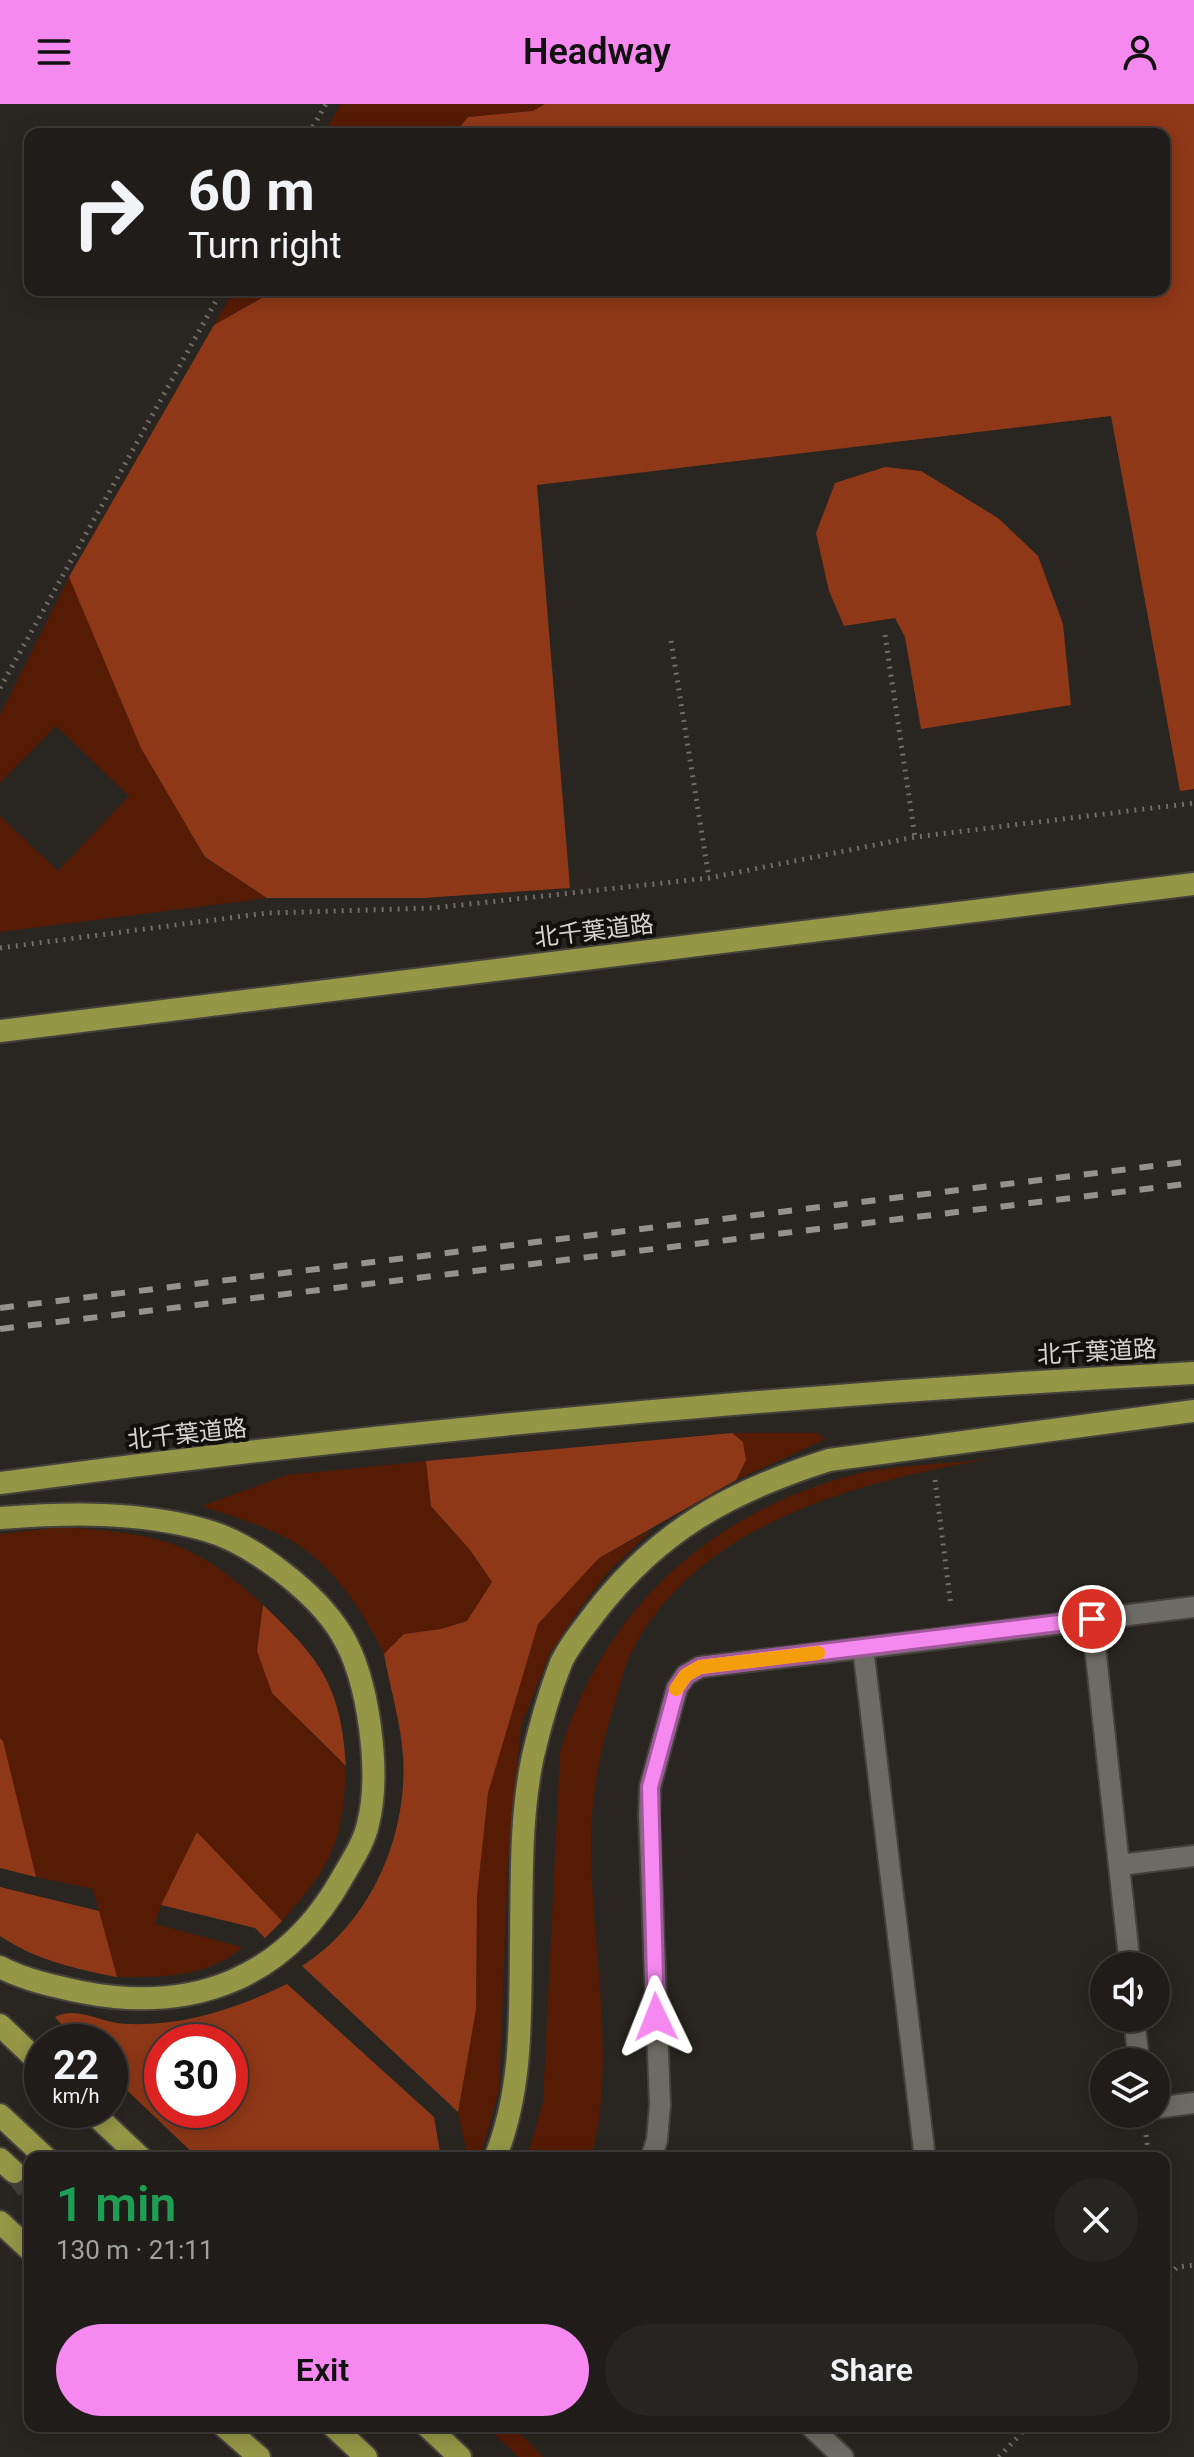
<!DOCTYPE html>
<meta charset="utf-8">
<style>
body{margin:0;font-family:Roboto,"Noto Sans JP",sans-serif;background:#272522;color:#f1f3f6;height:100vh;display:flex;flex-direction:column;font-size:30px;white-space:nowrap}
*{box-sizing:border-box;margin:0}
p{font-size:26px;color:#a1a1a2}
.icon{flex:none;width:44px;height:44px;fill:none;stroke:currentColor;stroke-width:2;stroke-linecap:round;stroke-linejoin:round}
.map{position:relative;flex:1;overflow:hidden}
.sheet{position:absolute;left:24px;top:2048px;width:1146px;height:280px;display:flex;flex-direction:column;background:#1f1c19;border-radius:16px;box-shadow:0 4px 20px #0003,0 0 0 2px #3c3a38}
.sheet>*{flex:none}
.top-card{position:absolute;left:24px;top:24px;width:1146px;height:168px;border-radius:16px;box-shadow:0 4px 20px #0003,0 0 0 2px #3c3a38;background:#1f1c19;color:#f1f3f6;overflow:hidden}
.buttons{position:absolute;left:1090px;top:1848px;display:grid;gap:16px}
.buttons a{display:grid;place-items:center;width:80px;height:80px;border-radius:50%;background:#1f1c19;box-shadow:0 4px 20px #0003,0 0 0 2px #3c3a38;font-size:40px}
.speed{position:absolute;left:24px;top:1920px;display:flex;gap:16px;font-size:40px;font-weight:700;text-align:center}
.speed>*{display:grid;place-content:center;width:104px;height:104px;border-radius:50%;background:#1f1c19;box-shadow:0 4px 20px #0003,0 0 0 2px #3c3a38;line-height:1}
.speed small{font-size:20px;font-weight:400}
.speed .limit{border:12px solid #d22;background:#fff;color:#111}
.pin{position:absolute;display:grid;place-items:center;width:68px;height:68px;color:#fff;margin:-34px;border:4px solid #fff;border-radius:50%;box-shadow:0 2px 8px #0007}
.me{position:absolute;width:88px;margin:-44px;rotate:358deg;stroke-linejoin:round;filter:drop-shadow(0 0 6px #0008)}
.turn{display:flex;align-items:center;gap:28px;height:168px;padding:0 32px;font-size:36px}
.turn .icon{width:104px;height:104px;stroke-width:2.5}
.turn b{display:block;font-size:56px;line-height:68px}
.round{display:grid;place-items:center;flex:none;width:84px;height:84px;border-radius:42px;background:#272522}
.overview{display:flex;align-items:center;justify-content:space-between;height:136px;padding:0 32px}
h1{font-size:48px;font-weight:600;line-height:60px;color:#1e9e55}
.cta{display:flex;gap:16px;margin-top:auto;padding:16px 32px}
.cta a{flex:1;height:92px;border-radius:48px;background:#f589ef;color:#111;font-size:32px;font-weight:600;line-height:92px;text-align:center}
.cta a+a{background:#272522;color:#f1f3f6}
header{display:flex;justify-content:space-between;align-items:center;height:104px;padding:0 32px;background:#f589ef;color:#111;font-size:36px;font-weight:600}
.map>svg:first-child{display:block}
</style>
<header><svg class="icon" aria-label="menu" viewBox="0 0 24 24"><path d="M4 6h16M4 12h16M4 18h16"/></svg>Headway<svg class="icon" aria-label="person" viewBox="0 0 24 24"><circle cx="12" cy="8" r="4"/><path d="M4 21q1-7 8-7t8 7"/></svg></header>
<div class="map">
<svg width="1194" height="2353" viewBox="0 0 1194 2353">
<rect width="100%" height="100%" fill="#292621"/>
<path fill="#561b04" d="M341,0h204l-12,7 -65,6 -14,17h-131z
M234,186h42l-62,35z
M69,473l40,93 95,187 63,41 -267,34v-116l58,55 71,-75 -73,-70 -56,57v-68z
M732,1329h86l6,7 -88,40 10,-20 -3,-18z
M990,1355c-130,22 -290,63 -357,190 -10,18 -14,43 -21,63 -13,42 -21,87 -21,132 0,102 25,207 2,308l-3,6h-63l16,-56 17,-350c43,-140 145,-235 285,-275 41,-12 101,-13 145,-18z
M426,1357l5,45 39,44 22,32 -25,39 -26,8 -37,5 -20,20c-20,-40 -45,-81 -84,-108 -28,-19 -67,-29 -98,-40l85,-31z
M62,1423c94,7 131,12 201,78l-6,46 54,82 35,33c-3,76 -13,98 -64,155l-84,-88 -37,72 -6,19 87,23c-33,31 -81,30 -125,30l-24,-88 -57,-12 -36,-139v-204z
M653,1425l-45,43 -30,39 -28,42 -29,73 -13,137 -9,227 -18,65 -13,3 -10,-46 18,-102 1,-114 11,-103 22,-83 28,-86 61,-66z
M485,2322h28l30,31h-24z"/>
<path fill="#8f3817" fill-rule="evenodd" d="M545,0h649v685l-14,2 -69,-375 -574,69 33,403 -146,10h-157l-62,-41 -64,-109 -72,-171 145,-252 62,-35h888v-156h-710l14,-17 65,-6z
M885,363l36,4 77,47 40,38 25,68 8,81 -150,24 -16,-92 -10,-19 -51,8 -15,-35 -13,-58 19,-50z
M732,1329l11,9 3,18 -10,20 -137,78 -61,66 -50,169 -11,103 -1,114 -18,102 -156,-146c68,-43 106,-129 101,-210 -2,-33 -13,-68 -19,-102l20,-20 37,-5 26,-8 25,-39 -22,-32 -39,-44 -5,-45z
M263,1501c57,54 78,80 83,161l-74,-73 -15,-42z
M0,1634l3,3 33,136 -36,-9z
M197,1728l85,89 -17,17 -10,-10 -94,-23z
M0,1783l99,24 18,66c-42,-8 -81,-17 -117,-41z
M287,1880l147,133 7,41h-243l-88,-84v-32h-33l-22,-25c23,-12 47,7 72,7 58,2 108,-15 160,-40zM230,1938v68h-68v-68z"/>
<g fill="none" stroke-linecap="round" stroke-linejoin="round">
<path stroke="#43403b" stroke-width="22" stroke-dasharray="22 11" stroke-linecap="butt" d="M14,2068l16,20"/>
<defs>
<path id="minor" d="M1092,1515l38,347
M1120,1761l74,-9
M1134,1914l5,44
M1156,2004l38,-5
M651,2054l6,-18 3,-35 -11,-290 1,-28 27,-99 9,-13 14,-8 163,-19 62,510"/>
<path id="tertiary" d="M863,1544l331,-41
M810,2322l33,31"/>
<path id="trunk" d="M0,927l1194,-147
M0,1379c396,-53 795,-89 1194,-110
M0,1414c68,-5 138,-7 205,12 47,13 112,63 137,105 27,45 39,138 26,189 -4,19 -17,38 -26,54 -57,101 -150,136 -261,114 -28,-6 -56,-12 -81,-25
M0,1921l42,40
M90,2006l51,48
M0,2011l46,43
M495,2054c28,-68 25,-143 26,-215 1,-62 -1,-127 12,-187 7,-30 17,-65 28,-93 8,-18 23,-35 34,-50 64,-83 136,-122 234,-153l365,-49
M0,2055l14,13
M0,2118l30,28
M224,2322l35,31
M333,2322l33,31
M427,2322l33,31"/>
</defs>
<use href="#minor" stroke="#45423d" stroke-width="24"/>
<use href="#tertiary" stroke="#45423d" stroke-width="24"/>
<use href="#trunk" stroke="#45423d" stroke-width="26"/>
<path stroke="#706d69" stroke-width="5" stroke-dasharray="2 6" stroke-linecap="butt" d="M309,30l17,-30
M885,531l30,202
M671,537l38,237
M0,584l222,-398
M0,844l267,-35 166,-5 276,-30 206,-41 279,-34
M935,1376l16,126
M1146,2031l3,23
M1164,2177l13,-14 17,-2
M999,2353l29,-31"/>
<use href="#minor" stroke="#6e6b64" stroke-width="20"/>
<use href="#tertiary" stroke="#6e6b64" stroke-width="20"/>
<use href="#trunk" stroke="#959646" stroke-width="22"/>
<path stroke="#95928e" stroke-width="6" stroke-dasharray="14 14" stroke-linecap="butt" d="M0,1204l1194,-147
M0,1225l1194,-146"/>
</g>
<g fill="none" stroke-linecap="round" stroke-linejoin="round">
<defs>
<path id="route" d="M656,1913l-6,-230 27,-99 9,-13 14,-8 392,-48"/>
</defs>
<use href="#route" stroke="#9f599b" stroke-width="20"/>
<use href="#route" stroke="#f589ef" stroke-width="14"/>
<path stroke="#f59e0b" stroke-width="14" d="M676,1585l10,-14 14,-8 118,-14"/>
</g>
<g text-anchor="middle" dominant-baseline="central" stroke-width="8" stroke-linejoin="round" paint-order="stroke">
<g font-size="24" fill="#d6d4d0" stroke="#11100d">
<text transform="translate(594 827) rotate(-7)">北千葉道路</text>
<text transform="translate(1097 1248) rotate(-3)">北千葉道路</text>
<text transform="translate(187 1330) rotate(-6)">北千葉道路</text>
</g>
</g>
</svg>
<div class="buttons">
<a><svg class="icon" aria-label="sound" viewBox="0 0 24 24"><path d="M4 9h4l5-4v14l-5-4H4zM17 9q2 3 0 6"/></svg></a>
<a><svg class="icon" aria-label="layers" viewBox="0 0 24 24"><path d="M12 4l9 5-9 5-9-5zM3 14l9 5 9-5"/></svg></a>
</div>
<div class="speed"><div>22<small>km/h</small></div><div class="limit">30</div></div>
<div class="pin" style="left:1092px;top:1515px;background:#d93025"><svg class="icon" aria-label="arrive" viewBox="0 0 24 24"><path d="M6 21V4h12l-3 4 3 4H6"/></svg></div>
<svg class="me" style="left:656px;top:1913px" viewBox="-20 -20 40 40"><path d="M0-17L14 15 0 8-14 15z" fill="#f589ef" stroke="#fff" stroke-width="4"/></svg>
<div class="top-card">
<div class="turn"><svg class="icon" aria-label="right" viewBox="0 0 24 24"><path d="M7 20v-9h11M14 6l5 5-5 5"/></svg><div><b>60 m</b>Turn right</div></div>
</div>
<section class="sheet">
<div class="overview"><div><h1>1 min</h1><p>130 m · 21:11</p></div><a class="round"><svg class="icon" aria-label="close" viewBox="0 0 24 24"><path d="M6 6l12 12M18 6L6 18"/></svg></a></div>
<div class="cta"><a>Exit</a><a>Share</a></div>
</section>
</div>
